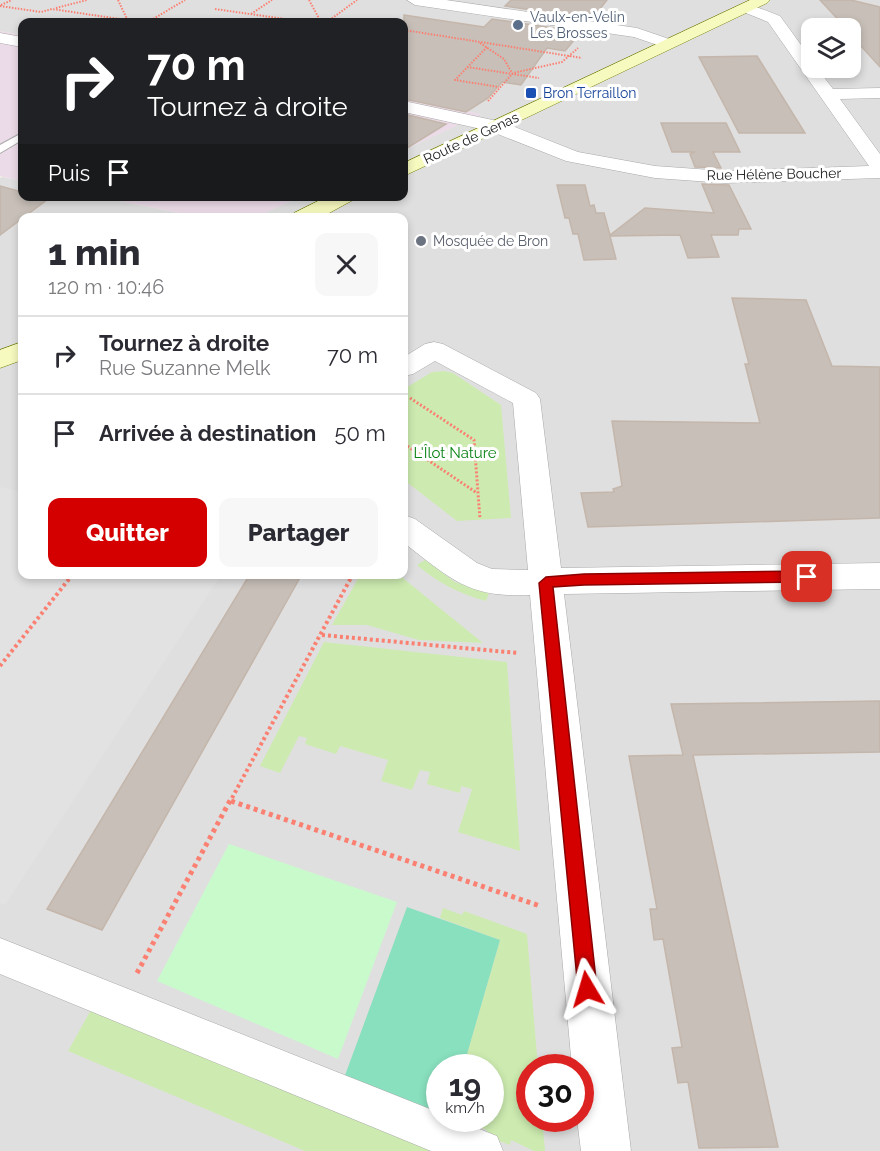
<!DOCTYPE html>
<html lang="fr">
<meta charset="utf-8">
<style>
body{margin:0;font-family:Raleway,sans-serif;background:#f7f7f7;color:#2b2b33;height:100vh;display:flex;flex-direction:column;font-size:22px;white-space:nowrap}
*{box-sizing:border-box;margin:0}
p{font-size:20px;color:#7c7c81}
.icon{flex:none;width:33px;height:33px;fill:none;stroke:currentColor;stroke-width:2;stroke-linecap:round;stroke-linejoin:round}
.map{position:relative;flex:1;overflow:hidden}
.sheet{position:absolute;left:18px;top:213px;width:390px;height:366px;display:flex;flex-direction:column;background:#fff;border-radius:12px;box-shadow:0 3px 9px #0003}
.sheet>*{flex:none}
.top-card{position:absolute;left:18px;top:18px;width:390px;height:183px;border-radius:12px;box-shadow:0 3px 9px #0003;background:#202124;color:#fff;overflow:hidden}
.fabs{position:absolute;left:801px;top:18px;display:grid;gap:12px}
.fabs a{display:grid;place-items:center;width:60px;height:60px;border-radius:12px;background:#fff;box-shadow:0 3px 9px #0003;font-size:30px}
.speed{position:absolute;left:426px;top:1054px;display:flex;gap:12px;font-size:30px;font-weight:700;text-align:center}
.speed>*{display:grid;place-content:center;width:78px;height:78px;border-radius:50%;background:#fff;box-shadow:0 3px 9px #0003;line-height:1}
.speed small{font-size:15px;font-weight:400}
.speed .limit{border:9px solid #d22;background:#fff;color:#111}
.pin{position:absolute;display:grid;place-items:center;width:51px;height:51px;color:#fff;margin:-26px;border-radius:12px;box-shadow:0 3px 9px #0006}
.me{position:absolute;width:66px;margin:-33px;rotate:353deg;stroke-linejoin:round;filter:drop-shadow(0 0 4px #0008)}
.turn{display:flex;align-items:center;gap:21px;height:126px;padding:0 30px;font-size:27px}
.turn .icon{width:78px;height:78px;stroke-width:2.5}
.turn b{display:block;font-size:42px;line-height:51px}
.then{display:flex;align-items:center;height:57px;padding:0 30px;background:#0003;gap:12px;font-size:22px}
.round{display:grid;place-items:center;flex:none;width:63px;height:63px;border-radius:12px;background:#f7f7f7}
.overview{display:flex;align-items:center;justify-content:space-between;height:102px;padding:0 30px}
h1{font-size:36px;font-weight:800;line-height:45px}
.cta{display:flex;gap:12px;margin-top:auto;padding:12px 30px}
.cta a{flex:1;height:69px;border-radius:12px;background:#d40000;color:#fff;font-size:24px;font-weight:800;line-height:69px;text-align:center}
.cta a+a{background:#f7f7f7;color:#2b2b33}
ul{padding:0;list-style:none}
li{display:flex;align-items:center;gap:18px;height:78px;padding:0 30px;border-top:2px solid #e1e1e2}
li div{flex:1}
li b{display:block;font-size:22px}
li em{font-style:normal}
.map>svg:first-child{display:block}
</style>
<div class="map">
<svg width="880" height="1151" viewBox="0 0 880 1151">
<rect width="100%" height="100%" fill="#f2efe9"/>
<path fill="#e0dfdf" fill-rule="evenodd" d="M0,0h880v1151h-880v-973l3,-1 19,4v15l77,1 101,20 -178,1v356h382v-356l-150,-1 46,-20 104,-1v-46l77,-36 -77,-14v-78h-382v13l-22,-4zM812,28h38v40h-38zM440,1068h50v51h-50zM530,1068h50v51h-50z"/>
<path fill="#ebdbe8" d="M0,31l22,4v146l-22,-5z
M404,100l78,14 -78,36z
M99,197h201l-46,21 -54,-1z"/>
<path fill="#cdebb0" d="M444,371l9,2 48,32 10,113 -54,3 -53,-41v-91l28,-17z
M425,560l30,22 34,11 -3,8c-26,-7 -48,-18 -69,-36z
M360,575h39l84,68 -64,-3 -52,-15h-35z
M324,642l183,20 13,189 -62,-19 14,-43 -11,-3 -1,7 -33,-9 3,-12 -10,-2 -8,20 -31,-9 7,-21 -48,-14 -4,8 -31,-10 2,-6 -8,-2 -19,37 -20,-7z
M443,908l19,7 2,-4 63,23 11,134h-8v51h12l3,32h-11l-23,-11 -1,5 -24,-9 1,-6 -22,-8 -2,4 -15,-7h42v-51h-27l37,-128 -60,-22z
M91,1010l344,141h-130l-237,-100z"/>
<path fill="#c8facc" d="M229,844l168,58 -59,157 -181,-78z"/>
<path fill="#88e0be" d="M407,907l93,33 -37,128h-23l-1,48 -95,-38z"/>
<path fill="#e2e2e2" d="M0,487l22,5v82l199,1 -216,330 -5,-2z"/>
<path fill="#c7bfb8" stroke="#c4b6ab" stroke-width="1.5" d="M511,0h96l-15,19 -87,-13z
M820,0h31l29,7v60l-30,-33v-6h-4z
M404,15l80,12 8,-8 89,13 -16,19 -18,-3 -26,37 -19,-3 -14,16 -22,14 -62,-13z
M757,56l48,77h-66l-40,-76z
M404,114l42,10 -42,26z
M661,123h65l14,29h-27l8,16 -26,-1 -5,-13 5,-2h-23z
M702,184l27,1 22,44h-12l-1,6h-27l8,22 -31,1 -8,-23 -70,1 6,23 -32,1 -6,-26h-5l-4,-16h-4l-8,-33h28l5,21 4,-1 2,8h8l6,22 35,-27 69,5z
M0,186l22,6v4l26,3 -48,36z
M732,298l74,2 26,66 48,1v151l-292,9 -7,-34 33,-1 -1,-3 9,-3 -10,-65 148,2 -15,-59h4z
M250,574h52l-200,356 -55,-21z
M880,701v51l-187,3 85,392 -79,1 -11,-66 -10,1 -6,-35 10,-1 -19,-108 -9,1 -4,-31h7l-28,-153 54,-1 -12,-51z"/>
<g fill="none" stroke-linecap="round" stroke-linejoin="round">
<defs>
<path id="service" d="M22,133v7l-22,13v-8z"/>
<path id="pedestrian" d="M0,938l440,175v6h14l43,17 6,15h-72l-431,-177z"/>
<path id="minor" d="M407,0h39l191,28 38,13 2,3 -8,5 -35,-12 -219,-32z
M746,3l34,13 32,44v8h5l16,21 47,-1v10l-40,1 40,55v24l-155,5 -70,-5 -89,-17 -76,-30 -86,-19v-11l98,21 76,30 77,14 70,5 144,-5 -101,-144 -27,-11 -3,-3z
M0,33l22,4v10l-22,-4z
M434,342l9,2 93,49 4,6 21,169 319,-5v26l-316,5 67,557h-50l-4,-32h3v-51h-8l-42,-473c-62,3 -79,-16 -126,-52v-28l11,4 62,44 15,6 36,1 -15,-167 -78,-42 -22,13 -9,2v-19l21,-13z"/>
<path id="secondary" d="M750,0h20l-3,3 -363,173v-13z
M328,196h28l-3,4 -33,18h-29l3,-5z
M22,342v18l-22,8v-18z"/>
</defs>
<use href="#service" stroke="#a9a9a9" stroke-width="2"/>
<use href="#pedestrian" stroke="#a9a9a9" stroke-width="1"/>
<use href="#minor" stroke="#a9a9a9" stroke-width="1"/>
<use href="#secondary" stroke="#707d05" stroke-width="1"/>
<path stroke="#fa8072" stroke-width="2" stroke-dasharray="1.5 1.5" stroke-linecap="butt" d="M118,0l10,21
M309,0l12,22
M1,5l11,-5
M0,6l41,6 11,-3 88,13
M56,8l31,-8
M215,9l91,13
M251,14l21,-14
M332,19l23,3
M148,22l37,-22
M327,22l30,-22
M404,30l178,28
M480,43l24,16 8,14
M487,47l-32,33 44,7
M467,67l72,11
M488,101l25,-28 49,-11 16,-14"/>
<path stroke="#fa8072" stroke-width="3" stroke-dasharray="2 2" stroke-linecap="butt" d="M410,398l64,42 6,79
M404,444l73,49"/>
<path stroke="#fa8072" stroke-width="4" stroke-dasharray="3 3" stroke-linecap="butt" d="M322,635l196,18
M0,666l73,-92
M232,798l121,-224"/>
<path stroke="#fa8072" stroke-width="5" stroke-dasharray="4 4" stroke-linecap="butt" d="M231,801l309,105
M137,973l95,-176"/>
<use href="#service" fill="#fff" fill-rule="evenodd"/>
<use href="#pedestrian" fill="#fff" fill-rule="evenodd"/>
<use href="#minor" fill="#fff" fill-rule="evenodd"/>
<use href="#secondary" fill="#f7fabf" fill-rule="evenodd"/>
</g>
<path fill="#d40000" stroke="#8a0000" stroke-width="1.5" d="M807,571l6,6 -6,5 -223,3 -31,2 44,402 -3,7 -7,3 -7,-3 -2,-7 -39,-406 7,-6 38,-3z"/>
<circle fill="#5c6f8a" stroke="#fff" stroke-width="2" cx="518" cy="25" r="6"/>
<rect fill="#1a4fb4" stroke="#fff" stroke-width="2" x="525" y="87" width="12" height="12" rx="3"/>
<circle fill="#6b7280" stroke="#fff" stroke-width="2" cx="421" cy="241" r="6"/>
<g text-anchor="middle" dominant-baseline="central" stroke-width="6" stroke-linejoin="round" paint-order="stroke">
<g font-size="14" fill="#4e5e75" stroke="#fff" text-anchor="start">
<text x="530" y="17">Vaulx-en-Velin<tspan x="530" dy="16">Les Brosses</tspan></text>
</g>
<g font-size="14" fill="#164399" stroke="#fff" text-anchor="start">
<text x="543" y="93">Bron Terraillon</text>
</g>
<g font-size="14" fill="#222" stroke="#fff">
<text transform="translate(471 138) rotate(-25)">Route de Genas</text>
<text transform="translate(774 174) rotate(-1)">Rue Hélène Boucher</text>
</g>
<g font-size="14" fill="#5b616d" stroke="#fff" text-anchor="start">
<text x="433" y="241">Mosquée de Bron</text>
</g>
<g font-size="15" fill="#0c8416" stroke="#fff">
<text x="455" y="453">L'Îlot Nature</text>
</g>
</g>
</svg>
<div class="fabs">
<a><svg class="icon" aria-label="layers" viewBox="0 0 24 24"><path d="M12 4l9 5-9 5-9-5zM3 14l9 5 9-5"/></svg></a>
</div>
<div class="speed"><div>19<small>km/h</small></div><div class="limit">30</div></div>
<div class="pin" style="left:807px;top:577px;background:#d93025"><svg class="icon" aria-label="arrive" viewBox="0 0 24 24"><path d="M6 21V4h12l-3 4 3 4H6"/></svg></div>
<svg class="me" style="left:587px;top:989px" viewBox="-20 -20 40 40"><path d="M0-17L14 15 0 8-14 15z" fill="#d40000" stroke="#fff" stroke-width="4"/></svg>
<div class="top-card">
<div class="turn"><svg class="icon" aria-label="right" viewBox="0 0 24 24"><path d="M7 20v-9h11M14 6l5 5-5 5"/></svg><div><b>70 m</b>Tournez à droite</div></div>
<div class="then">Puis<svg class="icon" aria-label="arrive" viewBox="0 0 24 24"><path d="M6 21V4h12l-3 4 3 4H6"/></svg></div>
</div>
<section class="sheet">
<div class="overview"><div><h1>1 min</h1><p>120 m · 10:46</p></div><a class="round"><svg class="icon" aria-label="close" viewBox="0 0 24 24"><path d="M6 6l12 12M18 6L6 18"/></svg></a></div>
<ul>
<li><svg class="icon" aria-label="right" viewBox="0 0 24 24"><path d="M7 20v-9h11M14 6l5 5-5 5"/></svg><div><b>Tournez à droite</b><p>Rue Suzanne Melk</p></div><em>70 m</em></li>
<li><svg class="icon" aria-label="arrive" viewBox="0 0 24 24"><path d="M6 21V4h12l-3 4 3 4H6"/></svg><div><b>Arrivée à destination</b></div><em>50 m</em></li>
</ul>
<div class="cta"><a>Quitter</a><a>Partager</a></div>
</section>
</div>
